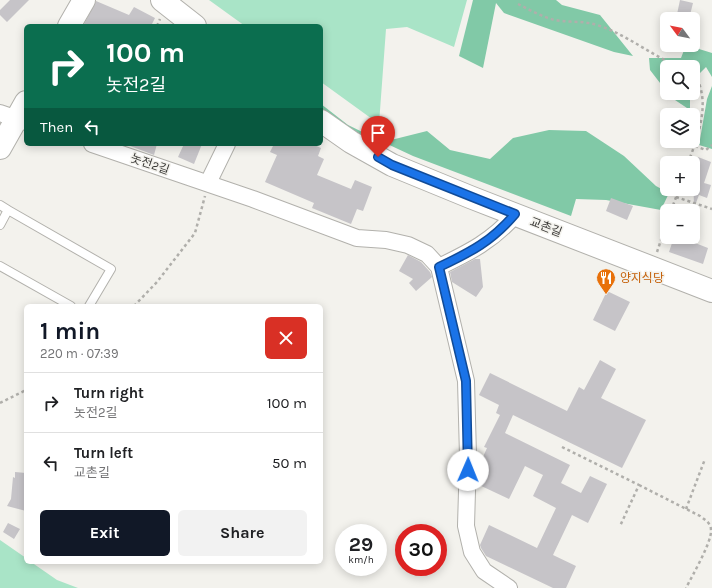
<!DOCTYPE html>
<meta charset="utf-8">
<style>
body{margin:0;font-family:Karla,"Noto Sans KR",sans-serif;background:#f2f2f2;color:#202124;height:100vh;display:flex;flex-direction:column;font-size:15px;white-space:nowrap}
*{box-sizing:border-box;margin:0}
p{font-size:13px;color:#757577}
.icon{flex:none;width:22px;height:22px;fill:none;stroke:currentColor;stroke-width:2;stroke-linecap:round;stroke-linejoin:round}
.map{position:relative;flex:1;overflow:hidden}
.sheet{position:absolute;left:24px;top:304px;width:299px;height:260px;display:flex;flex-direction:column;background:#fff;border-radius:6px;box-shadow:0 2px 10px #0003}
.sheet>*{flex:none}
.guide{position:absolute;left:24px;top:24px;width:299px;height:122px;border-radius:6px;box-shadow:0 2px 10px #0003;background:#0b6e4f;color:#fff;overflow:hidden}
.needle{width:26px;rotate:302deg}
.controls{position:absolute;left:660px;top:12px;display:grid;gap:8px}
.controls a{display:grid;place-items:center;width:40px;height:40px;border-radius:6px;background:#fff;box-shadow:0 2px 10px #0003;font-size:20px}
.speed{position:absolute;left:335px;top:524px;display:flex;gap:8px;font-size:20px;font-weight:700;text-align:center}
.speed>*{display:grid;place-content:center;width:52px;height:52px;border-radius:50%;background:#fff;box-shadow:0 2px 10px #0003;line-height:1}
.speed small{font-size:10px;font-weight:400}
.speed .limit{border:6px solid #d22;background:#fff;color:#111}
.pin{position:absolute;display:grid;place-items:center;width:34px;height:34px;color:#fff;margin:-41px -17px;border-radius:50% 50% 50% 0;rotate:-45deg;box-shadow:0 0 4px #0007}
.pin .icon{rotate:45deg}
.me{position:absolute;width:44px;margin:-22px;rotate:1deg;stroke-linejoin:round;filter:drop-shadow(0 0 3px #0008)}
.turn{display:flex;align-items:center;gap:14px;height:84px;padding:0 16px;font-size:18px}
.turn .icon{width:52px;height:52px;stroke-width:2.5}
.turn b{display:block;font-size:28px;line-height:34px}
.then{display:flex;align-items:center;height:38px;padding:0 16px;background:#0003;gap:8px;font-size:15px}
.round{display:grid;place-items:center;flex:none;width:42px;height:42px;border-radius:6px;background:#f2f2f2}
.summary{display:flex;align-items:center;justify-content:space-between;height:68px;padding:0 16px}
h1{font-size:24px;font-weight:700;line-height:30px;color:#111827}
.action{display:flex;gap:8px;margin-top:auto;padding:8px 16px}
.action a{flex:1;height:46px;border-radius:6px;background:#111827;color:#fff;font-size:16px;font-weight:700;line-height:46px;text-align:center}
.action a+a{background:#f2f2f2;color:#202124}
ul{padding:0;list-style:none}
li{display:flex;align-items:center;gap:12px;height:60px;padding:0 16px;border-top:1px solid #e0e0e0}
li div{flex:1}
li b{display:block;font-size:15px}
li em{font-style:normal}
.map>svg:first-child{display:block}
</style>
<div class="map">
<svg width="712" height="588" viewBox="0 0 712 588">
<rect width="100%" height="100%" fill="#f3f2ed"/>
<path fill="#a9e4c7" d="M209,0h258l-13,47 -47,-20 -21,2 -7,95 -58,-42v-56h-76z
M0,540l26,18v4h5l26,18 21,8h-78z"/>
<path fill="#81c9a7" d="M473,0h83l6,5 38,10 33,41 -19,-4 -110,-39 -8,-10 -13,65 -24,-12z
M686,45l26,8v24l-6,-10 -13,13v-13h-26v25l-17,-22 -1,-12h32z
M712,86v63l-13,-4 8,-46z
M668,93h22v17l-18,-12z
M321,104l27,21 35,17 44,-11 23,19 40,9 23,-21 36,-8 37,1 38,25 32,30 13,7 -8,17 -55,-10 -30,-1 -5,17 -158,-60 -30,-14 -22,-5 -40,-27z"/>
<path fill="#c6c4c8" d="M10,0h19l-22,22 -7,-7v-5z
M680,0l13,3 -4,16h-13z
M96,1l33,14 5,-8 21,11 -4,8h-68z
M125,144h32l-3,11z
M184,144h18l-8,20 -16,-7z
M274,144h38l9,4 -3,8 6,3 -7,16 34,14 4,-9 17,7 -9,24 -6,-2 -6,15 -39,-16 2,-5 -49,-21 12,-27 -7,-3z
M698,157l13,5 -7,21 7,2 -4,13 -8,-3 -5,13 -1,-37z
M611,198l22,8 -6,14 -21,-9z
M674,237h18l-2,4 18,7 -5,16 -34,-12z
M408,255l13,7 9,10 2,5 -16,14 -7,-8 4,-4 -14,-8z
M475,259h5l3,28 -7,10 -24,-15 -2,-10z
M607,291l23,11 -15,29 -22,-11z
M600,360l16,9 -15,29 45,22 -24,48 -109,-53 -8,18 65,32 -9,18 20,10 9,-17 17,8 -19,39 -16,-8 -19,40 23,11 -10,22h-13l-67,-32 -5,-8 -1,-3 9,-20 48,23 19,-40 -23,-12 10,-21 -18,-9 -16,33 -32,-15v-14l10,-22 -3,-1 16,-32 -4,-2 3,-8 -20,-10 11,-22 77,38 12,-24 5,3z
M15,472l11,1v38l-19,-5 4,-7 2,-22 2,1z
M8,523l12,6 -6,10 -11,-7z"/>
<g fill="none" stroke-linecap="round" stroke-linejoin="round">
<defs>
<path id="lane" d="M0,205l8,5 -8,15
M8,210l103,59 -22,37
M0,266l71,40"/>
<path id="street" d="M0,113l26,9
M92,144l161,55 104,39 29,2 22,5 19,9 12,13
M208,183l19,-39
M509,588l-25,-17 -12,-19 -6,-26 2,-70 -2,-75 -27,-114c31,-15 53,-26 76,-52"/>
<path id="secondary" d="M162,0l33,26
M69,26l15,-26
M321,121l30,21 41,23 78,32 242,94
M0,148l26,-46"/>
</defs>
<use href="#lane" stroke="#b2b1ac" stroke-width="10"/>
<use href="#street" stroke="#b2b1ac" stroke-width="18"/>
<use href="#secondary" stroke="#b2b1ac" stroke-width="24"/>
<path stroke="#b0afab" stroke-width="2.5" stroke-dasharray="3 3" stroke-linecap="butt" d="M518,4c12,6 24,13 37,16 15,3 29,0 45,6 29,10 52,30 80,41
M157,26l3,-7
M695,146l11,4 6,-5
M688,163c11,-29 24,-64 5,-91
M676,197l36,12
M671,211l8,-22
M657,252l10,-30
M134,306l23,-24 38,-49 10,-37
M0,403l26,-13
M562,447l77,38 -19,41
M639,485l61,31c5,4 11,7 11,14 1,12 -19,46 -25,58
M686,509l19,-50"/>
<use href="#lane" stroke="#fff" stroke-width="8"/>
<use href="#street" stroke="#fff" stroke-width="16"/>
<use href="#secondary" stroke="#fff" stroke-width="22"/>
</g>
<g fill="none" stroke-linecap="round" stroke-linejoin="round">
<defs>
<path id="route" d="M378,157l14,8 123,49c-23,27 -44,38 -76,53l27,114 2,89"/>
</defs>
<use href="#route" stroke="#114b97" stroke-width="10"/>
<use href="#route" stroke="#1a73e8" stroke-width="7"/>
</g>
<defs>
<symbol id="restaurant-pin" viewBox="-11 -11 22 30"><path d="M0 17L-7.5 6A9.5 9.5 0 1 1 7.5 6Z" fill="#e8710a" stroke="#f3f2ed"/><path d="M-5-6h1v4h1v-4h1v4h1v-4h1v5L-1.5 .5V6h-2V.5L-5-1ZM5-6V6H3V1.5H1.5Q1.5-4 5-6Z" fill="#fff"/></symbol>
</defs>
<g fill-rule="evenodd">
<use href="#restaurant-pin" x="595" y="267" width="22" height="30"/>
</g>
<g text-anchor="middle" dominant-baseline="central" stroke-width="3" stroke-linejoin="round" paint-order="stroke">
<g font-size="12" fill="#3a3937" stroke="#f3f2ed">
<text transform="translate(150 164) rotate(19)">놋전2길</text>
<text transform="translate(546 227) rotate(21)">교촌길</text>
</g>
<g font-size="12" fill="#c56008" stroke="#f3f2ed" text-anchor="start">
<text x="620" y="278">양지식당</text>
</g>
</g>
</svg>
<div class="controls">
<a><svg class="needle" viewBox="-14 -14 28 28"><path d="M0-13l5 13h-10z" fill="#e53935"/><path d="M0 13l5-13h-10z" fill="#757577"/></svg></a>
<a><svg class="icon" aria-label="search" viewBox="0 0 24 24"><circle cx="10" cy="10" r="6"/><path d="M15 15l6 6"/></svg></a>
<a><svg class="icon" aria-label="layers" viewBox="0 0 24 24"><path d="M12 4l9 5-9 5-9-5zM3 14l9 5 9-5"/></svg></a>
<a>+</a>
<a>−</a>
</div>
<div class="speed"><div>29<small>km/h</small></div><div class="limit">30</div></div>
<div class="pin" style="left:378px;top:157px;background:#d93025"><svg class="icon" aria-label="arrive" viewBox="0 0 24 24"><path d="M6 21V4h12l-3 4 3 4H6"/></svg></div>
<svg class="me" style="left:468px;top:470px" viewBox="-20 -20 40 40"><circle r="19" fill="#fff"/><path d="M0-13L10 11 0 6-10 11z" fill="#1a73e8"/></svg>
<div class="guide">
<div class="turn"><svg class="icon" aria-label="right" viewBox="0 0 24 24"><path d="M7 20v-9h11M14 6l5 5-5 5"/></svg><div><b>100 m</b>놋전2길</div></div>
<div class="then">Then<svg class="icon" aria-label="left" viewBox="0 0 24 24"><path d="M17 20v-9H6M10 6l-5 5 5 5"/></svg></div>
</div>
<section class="sheet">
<div class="summary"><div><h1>1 min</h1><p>220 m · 07:39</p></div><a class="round" style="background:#d93025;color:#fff"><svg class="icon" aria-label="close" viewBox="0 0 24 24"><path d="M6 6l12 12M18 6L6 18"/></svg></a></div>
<ul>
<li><svg class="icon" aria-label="right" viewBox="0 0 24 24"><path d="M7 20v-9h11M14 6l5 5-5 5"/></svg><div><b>Turn right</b><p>놋전2길</p></div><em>100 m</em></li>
<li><svg class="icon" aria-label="left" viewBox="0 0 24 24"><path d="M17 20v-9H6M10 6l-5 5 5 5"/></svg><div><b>Turn left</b><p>교촌길</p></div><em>50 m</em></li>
</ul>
<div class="action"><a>Exit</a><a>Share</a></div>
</section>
</div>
